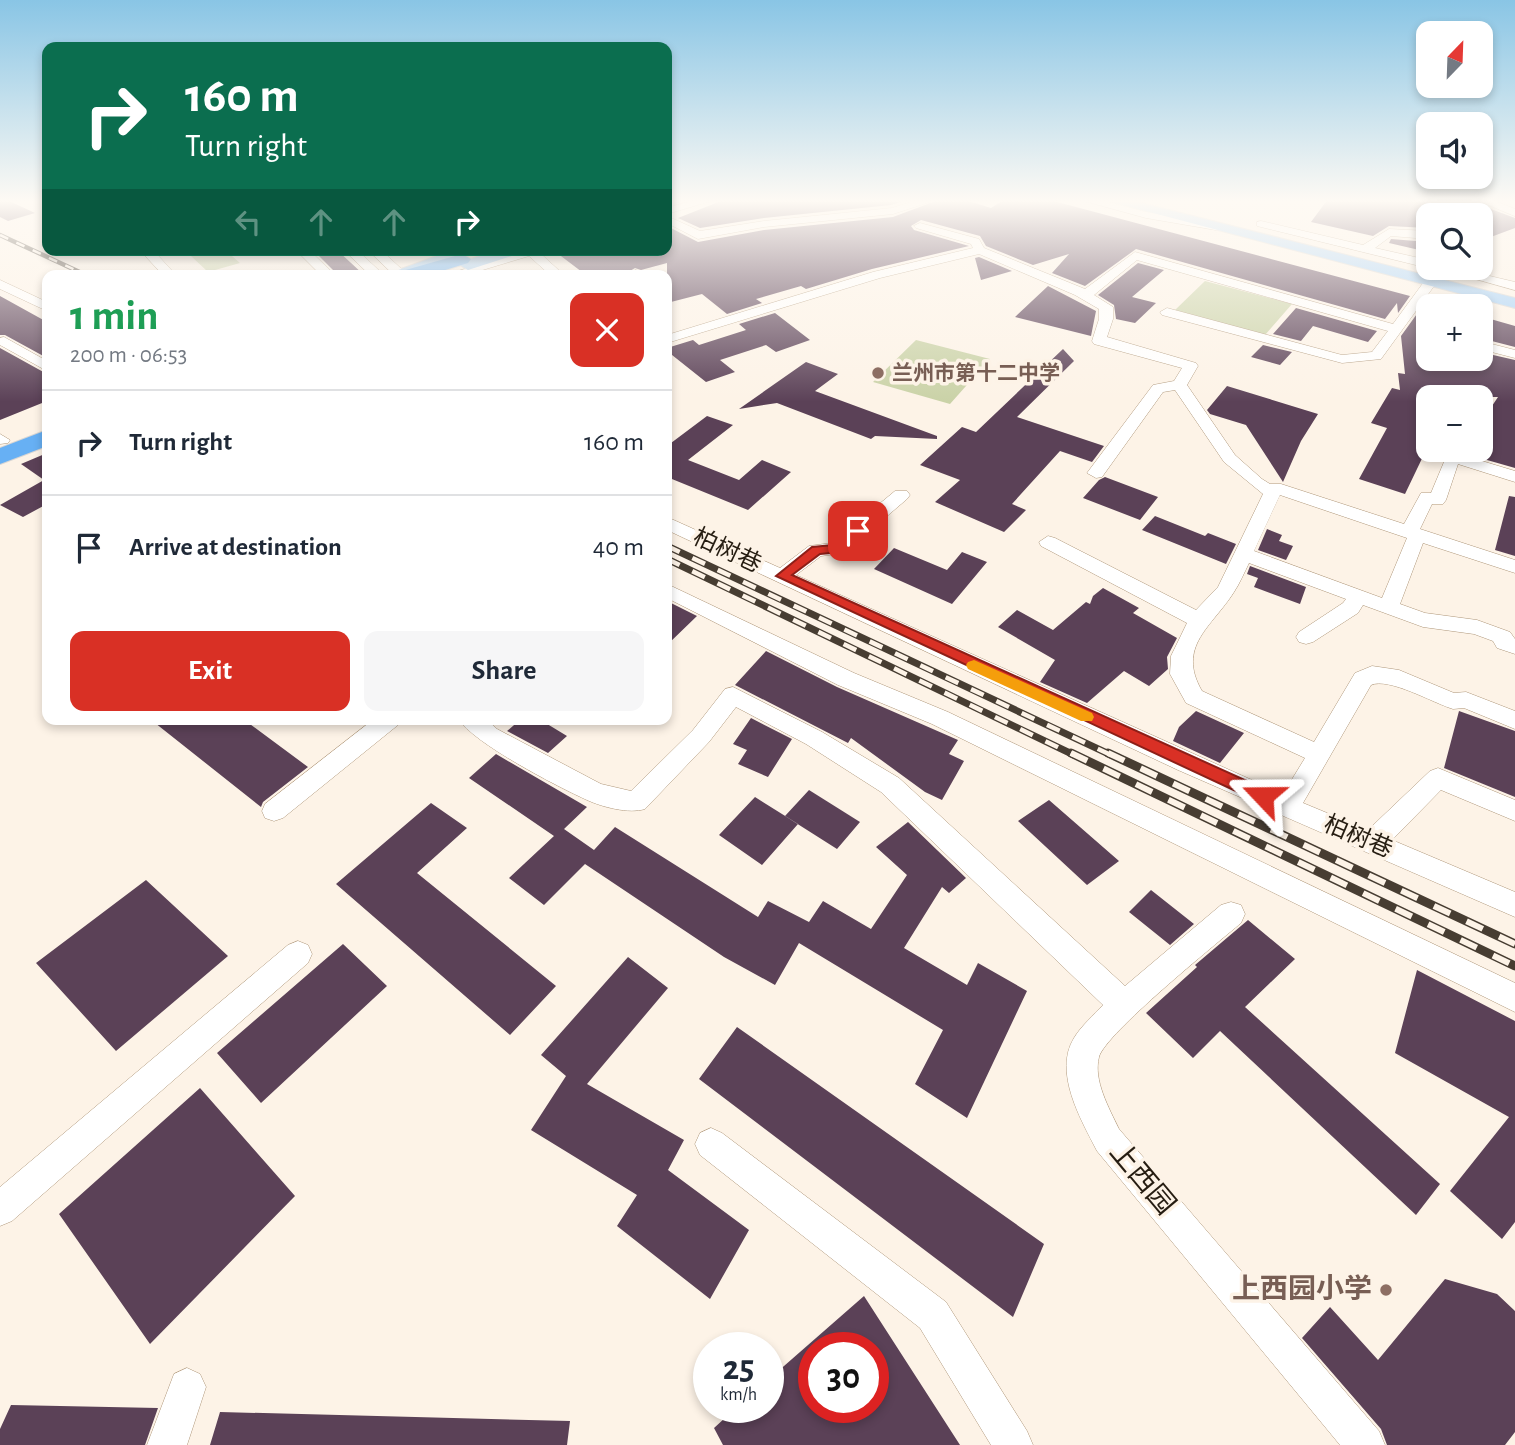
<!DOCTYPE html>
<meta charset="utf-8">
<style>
body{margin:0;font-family:"Alegreya Sans","Noto Sans SC",sans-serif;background:#f6f6f7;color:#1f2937;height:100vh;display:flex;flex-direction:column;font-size:26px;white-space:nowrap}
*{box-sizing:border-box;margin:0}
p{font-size:23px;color:#747a83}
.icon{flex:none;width:38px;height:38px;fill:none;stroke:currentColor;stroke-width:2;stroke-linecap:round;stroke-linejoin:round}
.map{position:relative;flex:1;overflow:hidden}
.side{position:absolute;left:42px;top:270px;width:630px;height:455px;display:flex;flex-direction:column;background:#fff;border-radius:14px;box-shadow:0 4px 10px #0003}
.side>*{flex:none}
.banner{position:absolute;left:42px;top:42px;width:630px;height:214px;border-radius:14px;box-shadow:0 4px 10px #0003;background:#0b6e4f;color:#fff;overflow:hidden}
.needle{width:46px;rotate:23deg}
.tools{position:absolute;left:1416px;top:21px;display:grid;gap:14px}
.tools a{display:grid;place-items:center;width:77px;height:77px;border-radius:14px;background:#fff;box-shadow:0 4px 10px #0003;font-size:35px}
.speed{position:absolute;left:693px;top:1332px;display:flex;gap:14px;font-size:35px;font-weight:700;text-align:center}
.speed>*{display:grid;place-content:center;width:91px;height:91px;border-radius:50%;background:#fff;box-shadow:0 4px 10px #0003;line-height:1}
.speed small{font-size:18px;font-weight:400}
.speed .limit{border:10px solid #d22;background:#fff;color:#111}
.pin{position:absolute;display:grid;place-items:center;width:60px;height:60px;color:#fff;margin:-30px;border-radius:14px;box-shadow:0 4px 10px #0006}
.me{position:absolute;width:77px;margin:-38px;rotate:293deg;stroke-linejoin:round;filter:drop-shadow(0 0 5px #0008)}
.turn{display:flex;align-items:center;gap:24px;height:147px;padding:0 28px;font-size:32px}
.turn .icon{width:91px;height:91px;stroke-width:2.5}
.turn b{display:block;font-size:49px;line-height:60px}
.lanes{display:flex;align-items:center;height:66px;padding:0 28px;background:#0003;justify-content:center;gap:35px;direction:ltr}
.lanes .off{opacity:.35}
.round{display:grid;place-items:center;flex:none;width:74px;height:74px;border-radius:14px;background:#f6f6f7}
.summary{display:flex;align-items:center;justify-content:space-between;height:119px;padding:0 28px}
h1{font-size:42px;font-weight:700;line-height:52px;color:#1e9e55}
.button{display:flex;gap:14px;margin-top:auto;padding:14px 28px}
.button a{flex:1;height:80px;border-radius:14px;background:#d93025;color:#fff;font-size:28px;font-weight:700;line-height:80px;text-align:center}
.button a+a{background:#f6f6f7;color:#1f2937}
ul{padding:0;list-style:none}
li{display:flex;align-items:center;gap:21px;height:105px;padding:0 28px;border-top:2px solid #e0e1e3}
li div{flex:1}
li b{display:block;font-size:26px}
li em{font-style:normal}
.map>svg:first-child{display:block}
</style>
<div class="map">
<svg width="1515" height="1445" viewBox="0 0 1515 1445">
<rect width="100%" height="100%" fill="#fdf3e7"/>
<path fill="#cad2a7" d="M212,250h13l15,13 -32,9 -17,-16z
M1205,281l87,23 -27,31 -90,-25z
M916,340l74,19 -40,45 -77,-22z"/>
<path fill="#5b4157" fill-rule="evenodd" d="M0,199h5l30,14 -27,8 -8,-4z
M726,199h185l-20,6 -127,13 -64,10 -22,-10z
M941,199h21l29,9 14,-9h41l364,97 -12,17 -1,-10 -12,16 -249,-70 -51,37 -33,-13 17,-19 -36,11 -47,-19 -6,-10 -59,-16 -10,6 3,4 55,16 -97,23 -66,20 -5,-3 -45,13 6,4 -35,11 -25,-20 -35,9v-40l-26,7 -6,-2 -12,7h-37l-33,-25h114v-24l31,16 66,-12 129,-13z
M1328,199h100v29l-39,-2 -16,10 -62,-14z
M1480,205l35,13v10l-35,13z
M1391,239l37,3v10l-39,-9z
M313,250h24l27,25h-26z
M979,257l33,14 -31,9 -6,-22z
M1138,263l26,7 -32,27 24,6 -21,20 -19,-4 -2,-14 -16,-10z
M1048,286l48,25 -5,25 -76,-19z
M0,296l47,26v36l-42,-23h-5z
M1427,300l1,59h52v-7l35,8v108l-35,-10v-34l18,-27h-70v49l-23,48 -46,-15 28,-51 -16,-5 21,-35 8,2 -2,-17 7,1 -4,-38z
M1296,308l81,23 -9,11 -55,-16 -12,15 -28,-7z
M775,313l35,27 -34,12 -10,-7 -46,15 15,12 -29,10 -39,-31v-3l26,-8 6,5 47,-15 -7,-6z
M1480,316l35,10v21l-35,-9z
M1263,345l29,7 -12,13 -29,-8z
M0,348l47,26v27l-47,19z
M1063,349l11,12 -57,56 87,29 -12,16 -32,-11 -48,53 14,6 -22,22 -69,-30 25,-22 -40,-15 42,-38 14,5z
M806,362l32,12 -23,17 122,45v3l-62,-3 -4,3 -94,-36 -38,6z
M1227,386l91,28 -17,27 -18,41 -37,-57 -36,-11 -3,-4z
M707,416l26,9 -45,35 51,20 23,-20 29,12 -43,38 -81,-33v-31z
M47,453v51l-24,13 -23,-12 44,-25 -23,-16z
M1105,477l53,20 -18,23 -57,-22 16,-18z
M1509,496l6,1v59l-20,-6z
M1155,516l50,20 3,-3 28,11 -10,20 -84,-34z
M1267,529l15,6 -3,6 14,5 -7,14 -28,-10z
M894,548l53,22 15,-18 25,10 -35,42 -78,-35z
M1250,566l56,21 -6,17 -46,-17 4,-9 -11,-4z
M1103,588l36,20 -6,5 44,25 -10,19 1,12 -19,17 -25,-15 -37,32 -47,-21 15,-22 -57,-33 19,-17 36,20 33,-28 4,2 3,-8z
M667,601l30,15 -30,29z
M766,651l71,36 121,53 -9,14 15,7 -22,39 -17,-8 -74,-54 -3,5 -113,-58z
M1196,711l48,22 -24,30 -47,-22 6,-14z
M1459,711l56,20v66l-71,-29z
M751,718l41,21 -24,38 -30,-13 9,-14 -14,-6z
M150,719h93l65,48 -45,35 -2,5z
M521,719h18l28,17 -19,17 -41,-22z
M496,754l91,53 -23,22 30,21 21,-23 143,90 10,-16 41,21 14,-21 48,28 36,-54 -31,-28 32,-25 58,56 -17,15 -7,-6 -38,61 63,37 11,-22 49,28 -60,127 -52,-34 28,-54 -144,-87 -24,42 -51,-28 -139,-93 -41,41 -35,-27 45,-42 -85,-58z
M809,790l51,32 -23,27 -52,-33z
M755,797l43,27 -36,41 -43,-30z
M1049,800l70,61 -32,24 -69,-64z
M431,803l36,25 -50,45 139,113 -46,49 -174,-151z
M146,880l82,76 -112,95 -80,-88z
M1151,890l43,34 -24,21 -41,-33z
M1248,920l47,39 -50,48 195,177 -24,31 -196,-184 -27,27 -47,-45 51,-46 -2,-2z
M343,944l44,42 -126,117 -44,-50z
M628,957l40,31 -81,96 97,56 -16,30 81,60 -39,69 -93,-73 20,-31 -106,-65 35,-54 -25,-21z
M1417,970l98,51v201l-13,17 -52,-48 59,-74 -114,-64z
M737,1027l307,217 -31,73 -314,-238z
M200,1088l95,108 -145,148 -91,-130z
M1445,1279l52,15 18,17v121l-10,13h-118l-6,-16 -79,-91 28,-31 48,53z
M864,1296l96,149h-237l-9,-17 23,-21h31v-27zM814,1348h59v59h-59z
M11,1405l147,3 -13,37h-145v-16z
M220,1412l350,9 -3,24h-357z"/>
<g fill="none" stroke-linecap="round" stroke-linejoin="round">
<path stroke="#d2c8bc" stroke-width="12" stroke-dasharray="12 6" stroke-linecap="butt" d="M1418,328l10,2"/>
<defs>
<path id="minor" d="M39,199h8v5z
M699,199h19l-51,15v-6z
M921,199h18l-46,15 -129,13 -66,12 -31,-16v-7l33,15 64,-10 128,-13z
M1077,199h20l49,13 70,12 6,3 -6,3 -70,-12z
M1474,199h16l25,10v7z
M1261,221l102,24 26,-16 39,2v8l-37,-3 -16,12 53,12v8l-171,-42v-4z
M920,223l59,16 5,9 101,41 50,-37 258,72 33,-45h10l1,3 -56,77 -39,4 -180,-48 -2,-3 7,-4 175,47 30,-3 16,-21 -251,-71 -43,35 19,12v12l-6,18 89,26 2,3 -11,19 48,70 27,24 8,5h11l123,40 17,-31h10l18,-43h16l-3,5 53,16v11l-57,-18 -12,36 -3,4h-11l-12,25 95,31v13l-92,-30 -23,61 25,9 52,7 33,12 5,7v15l-18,-6 -4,-7 -19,-7 -51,-7 -60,-22 -5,8 -45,29 -7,2 -7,-2 -3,-5 3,-5 44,-29 3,-4 -97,-36c-5,10 -9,20 -15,29 -22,35 -58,54 -32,99l112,51 41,-69 17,-7 27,4 55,23 12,-1 49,19v18l-51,-21 -11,1c-20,-6 -64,-32 -82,-24l-68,118 65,27 62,-59 8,-3 77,32v21l-74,-31 -49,50 123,52v25l-337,-147 -511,-240v-13l113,51 29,-22 23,-3 63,-52h12l3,4 -3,4 -63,54 -23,3 -25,19 487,219 22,-36 -119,-55 -16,-29 1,-18 16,-33 -146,-77 -2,-4 9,-6 7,2 141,72 22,-23 45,-93 -39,-32 -49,-72 -12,2 -61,85 -6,1 -9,-5 66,-88 21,-4 8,-13 -88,-24 -2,-3 7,-22v-10l-24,-14 -96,-41 -99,24 -213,65v-8l206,-63 100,-24 -2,-4 -55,-16 -2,-2zM1280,495l127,43 -25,60 -128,-47z
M140,250h13l23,25h-13z
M296,250h13l26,25h-14z
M344,250h13l27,25h-14z
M368,250h13l26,24 -13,1z
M523,250h20l-3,3 24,22h-14l-21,-19 -63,19h-20z
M1436,268h20l59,14v8z
M636,270l6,4 -15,1z
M0,280l47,22v9l-47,-22z
M4,337l43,24v10l-47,-26v-7z
M1480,341l35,9v8l-35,-9z
M0,434l10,6 -2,3 -8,1z
M667,584l187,89 94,39 567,271v29l-583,-288 -94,-39 -171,-87z
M733,687l89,45 77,46 226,208 96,-81 10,-3 10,3 4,9 -4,9c-25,21 -136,111 -142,134 -6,23 10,51 20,72l260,302 6,14h-45l-243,-294c-16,-31 -44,-79 -23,-113 7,-12 20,-23 29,-33l-222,-213 -75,-48 -70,-37 -27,35 -64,67c-16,5 -43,-2 -58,-9 -27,-12 -116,-58 -128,-81h27l11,10 104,55 30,7 62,-61 32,-41z
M374,719h27l-3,6 -115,93 -9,3 -9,-3 -3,-7 3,-7z
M298,941l10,4 4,9 -4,9 -296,258 -12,5v-39l288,-242z
M711,1128l11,5 224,169 81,129 6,14h-42l-71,-117 -220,-173 -5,-11 5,-11z
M187,1368l13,6 6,13 -19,58h-40l27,-71z"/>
<path id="major" d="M667,199h17l-17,8z
M1100,199h26l389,99v10z
M453,250h24l-62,25h-24l2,-3z
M498,250h25l-2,3 -53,17 -8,-5 2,-3z"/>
<path id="highway" d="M462,254l9,5 -3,4 -39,12h-29l2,-4z
M47,430v16l-47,18v-16z"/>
</defs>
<use href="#minor" stroke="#af977a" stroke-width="1"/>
<use href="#major" stroke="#d8d6d4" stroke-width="2"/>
<use href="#highway" stroke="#d8d6d4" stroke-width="2"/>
<use href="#minor" fill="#fff" fill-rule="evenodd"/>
<use href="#major" fill="#a4d0f8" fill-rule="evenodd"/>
<use href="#highway" fill="#67b0f4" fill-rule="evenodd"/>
<defs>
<path id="rail-far2" d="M0,235l86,40"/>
<path id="rail-far1" d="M667,546l444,209
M667,559l407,196"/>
<path id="rail" d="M1071,753l444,213
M1108,753l407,191"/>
</defs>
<use href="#rail-far2" stroke="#473d32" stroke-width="4.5"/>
<use href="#rail-far1" stroke="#473d32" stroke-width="7"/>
<use href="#rail" stroke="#473d32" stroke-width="9"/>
<use href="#rail-far2" stroke="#fdf3e7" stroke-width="2.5" stroke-dasharray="9" stroke-linecap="butt"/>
<use href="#rail-far1" stroke="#fdf3e7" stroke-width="4.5" stroke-dasharray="14" stroke-linecap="butt"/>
<use href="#rail" stroke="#fdf3e7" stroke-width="6" stroke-dasharray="18" stroke-linecap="butt"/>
</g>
<linearGradient id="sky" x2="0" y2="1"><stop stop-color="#89c5e5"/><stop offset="0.5" stop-color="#fefaf4"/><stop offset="1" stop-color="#fefaf4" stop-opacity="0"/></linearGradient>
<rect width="1515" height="402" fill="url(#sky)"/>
<path fill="#d93025" stroke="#8d1f18" stroke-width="2" d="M858,527l7,4 -2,3 -21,18 -22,2 -28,21 477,216 2,5 -2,5h-12l-481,-225 36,-29 21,-2z"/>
<path fill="#f59e0b" d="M974,660l118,53 2,4 -2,4h-11l-113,-52 -2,-4 2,-3z"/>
<g fill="#8d6e63" stroke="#fdf3e7" stroke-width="2.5">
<circle cx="878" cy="373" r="7"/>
<circle cx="1386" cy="1290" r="7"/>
</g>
<g text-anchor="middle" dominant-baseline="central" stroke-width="7" stroke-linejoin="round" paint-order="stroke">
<g font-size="21" font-weight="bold" fill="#785e54" stroke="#fdf3e7" text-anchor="start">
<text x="892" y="373">兰州市第十二中学</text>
</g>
<g font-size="24" fill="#261d12" stroke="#fdf3e7">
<text transform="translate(727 551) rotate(25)">柏树巷</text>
<text transform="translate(1358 837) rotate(23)">柏树巷</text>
</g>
<g font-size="28" fill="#261d12" stroke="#fdf3e7">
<text transform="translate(1142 1179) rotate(50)">上西园</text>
</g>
<g font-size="28" font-weight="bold" fill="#785e54" stroke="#fdf3e7" text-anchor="end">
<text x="1372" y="1290">上西园小学</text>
</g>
</g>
</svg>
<div class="tools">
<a><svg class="needle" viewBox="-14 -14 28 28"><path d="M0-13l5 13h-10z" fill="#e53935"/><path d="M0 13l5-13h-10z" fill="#747a83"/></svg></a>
<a><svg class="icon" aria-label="sound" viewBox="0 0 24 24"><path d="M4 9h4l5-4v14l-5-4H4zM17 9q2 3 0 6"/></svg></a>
<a><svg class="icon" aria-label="search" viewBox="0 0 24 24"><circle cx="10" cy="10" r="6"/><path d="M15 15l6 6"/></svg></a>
<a>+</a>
<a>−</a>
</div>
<div class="speed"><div>25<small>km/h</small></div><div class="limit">30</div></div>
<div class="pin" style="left:858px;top:531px;background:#d93025"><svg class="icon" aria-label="arrive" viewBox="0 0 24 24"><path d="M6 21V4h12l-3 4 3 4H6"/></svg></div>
<svg class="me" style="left:1263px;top:796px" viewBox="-20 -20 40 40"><path d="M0-17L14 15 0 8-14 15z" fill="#d93025" stroke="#fff" stroke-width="4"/></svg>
<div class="banner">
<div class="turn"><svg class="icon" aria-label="right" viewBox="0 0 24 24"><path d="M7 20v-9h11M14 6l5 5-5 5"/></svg><div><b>160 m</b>Turn right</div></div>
<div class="lanes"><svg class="icon off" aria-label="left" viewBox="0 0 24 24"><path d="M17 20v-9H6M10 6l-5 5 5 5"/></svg><svg class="icon off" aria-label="ahead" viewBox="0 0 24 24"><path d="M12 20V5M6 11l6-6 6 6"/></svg><svg class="icon off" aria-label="ahead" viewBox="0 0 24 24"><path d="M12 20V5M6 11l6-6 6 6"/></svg><svg class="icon" aria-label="right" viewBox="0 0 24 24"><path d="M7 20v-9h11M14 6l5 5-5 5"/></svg></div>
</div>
<section class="side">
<div class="summary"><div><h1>1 min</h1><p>200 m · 06:53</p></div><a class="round" style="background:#d93025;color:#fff"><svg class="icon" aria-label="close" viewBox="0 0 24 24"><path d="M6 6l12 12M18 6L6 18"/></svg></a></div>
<ul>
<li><svg class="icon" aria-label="right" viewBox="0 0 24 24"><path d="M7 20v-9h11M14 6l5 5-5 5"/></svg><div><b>Turn right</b></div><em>160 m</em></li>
<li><svg class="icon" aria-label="arrive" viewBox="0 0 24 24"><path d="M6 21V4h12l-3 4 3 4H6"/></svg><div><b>Arrive at destination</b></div><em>40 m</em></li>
</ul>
<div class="button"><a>Exit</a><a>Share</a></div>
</section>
</div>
